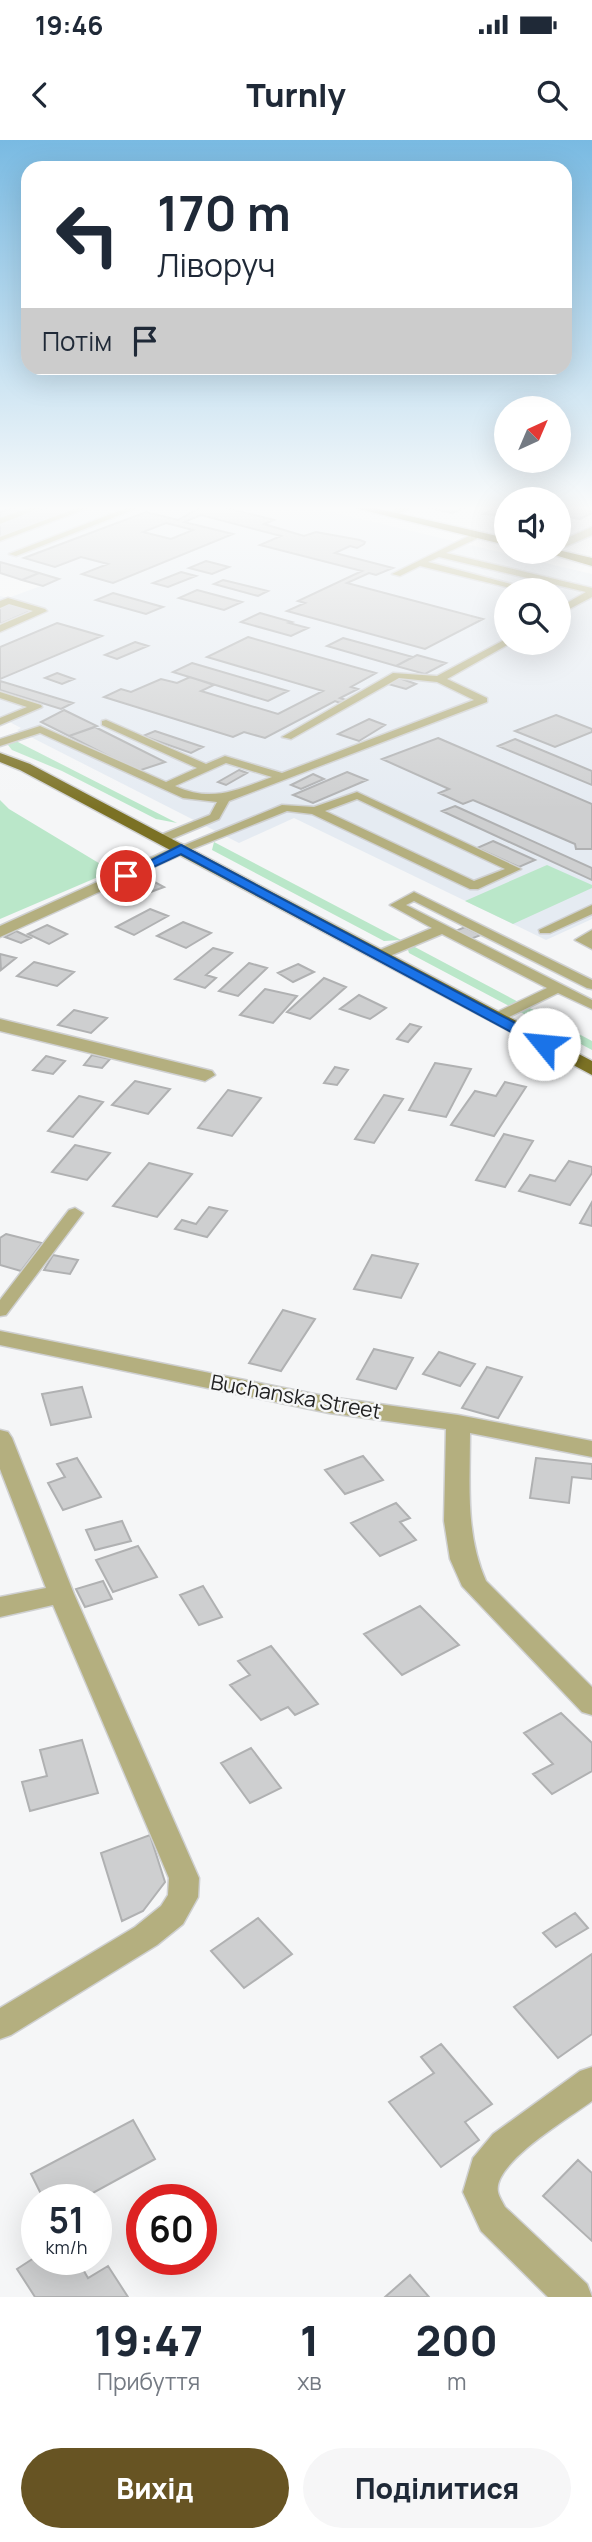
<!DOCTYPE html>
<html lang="uk">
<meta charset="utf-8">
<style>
body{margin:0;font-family:Manrope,sans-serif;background:#f6f6f7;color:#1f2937;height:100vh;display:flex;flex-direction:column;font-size:26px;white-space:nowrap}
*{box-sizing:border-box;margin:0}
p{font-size:23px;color:#747a83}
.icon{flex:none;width:38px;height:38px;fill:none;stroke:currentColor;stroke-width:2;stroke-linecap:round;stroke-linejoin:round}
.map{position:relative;height:2157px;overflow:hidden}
.sheet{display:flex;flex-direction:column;background:#fff;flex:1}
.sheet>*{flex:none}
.hud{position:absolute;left:21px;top:21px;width:551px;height:214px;border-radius:21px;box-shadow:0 7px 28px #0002;background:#fff;color:#1f2937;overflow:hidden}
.needle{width:46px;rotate:44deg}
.controls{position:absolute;left:494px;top:256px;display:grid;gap:14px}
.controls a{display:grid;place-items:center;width:77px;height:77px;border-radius:50%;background:#fff;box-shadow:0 7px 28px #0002;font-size:35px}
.speed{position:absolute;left:21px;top:2044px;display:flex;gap:14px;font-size:35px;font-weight:700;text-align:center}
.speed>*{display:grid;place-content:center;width:91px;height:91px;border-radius:50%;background:#fff;box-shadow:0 7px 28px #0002;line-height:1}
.speed small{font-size:18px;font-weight:400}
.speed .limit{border:10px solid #d22;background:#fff;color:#111}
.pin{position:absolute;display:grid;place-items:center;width:60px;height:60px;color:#fff;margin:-30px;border:4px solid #fff;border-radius:50%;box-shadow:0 2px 7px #0007}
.me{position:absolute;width:77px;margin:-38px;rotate:298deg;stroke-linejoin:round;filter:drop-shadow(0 0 5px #0008)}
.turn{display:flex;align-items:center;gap:24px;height:147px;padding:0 21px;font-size:32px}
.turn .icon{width:91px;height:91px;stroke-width:2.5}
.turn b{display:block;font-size:49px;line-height:60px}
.then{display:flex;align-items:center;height:66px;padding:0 21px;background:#0003;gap:14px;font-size:26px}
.eta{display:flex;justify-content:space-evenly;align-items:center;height:119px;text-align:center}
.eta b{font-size:42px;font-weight:800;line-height:49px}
.primary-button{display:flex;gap:14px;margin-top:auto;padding:14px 21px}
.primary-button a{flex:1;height:80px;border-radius:42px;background:#675423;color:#fff;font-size:28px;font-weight:800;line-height:80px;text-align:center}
.primary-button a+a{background:#f6f6f7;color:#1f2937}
.status{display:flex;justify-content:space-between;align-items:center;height:49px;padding:0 35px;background:#fff;direction:ltr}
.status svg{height:19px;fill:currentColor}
header{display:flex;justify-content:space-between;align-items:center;height:91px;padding:0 21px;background:#fff;font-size:32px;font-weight:800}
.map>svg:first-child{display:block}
</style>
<div class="status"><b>19:46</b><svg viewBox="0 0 49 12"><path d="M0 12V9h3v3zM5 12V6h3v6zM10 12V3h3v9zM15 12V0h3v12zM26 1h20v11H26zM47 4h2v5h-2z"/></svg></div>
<header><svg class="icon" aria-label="back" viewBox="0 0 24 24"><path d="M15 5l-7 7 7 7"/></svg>Turnly<svg class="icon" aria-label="search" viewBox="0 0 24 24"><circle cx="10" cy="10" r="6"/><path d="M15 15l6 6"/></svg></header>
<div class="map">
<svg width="592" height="2157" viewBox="0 0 592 2157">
<rect width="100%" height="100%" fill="#f5f6f7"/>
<path fill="#e5ebf2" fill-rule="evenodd" d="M15,367h296l281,67v345l-46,21 -252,-122 -55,25 -222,-113 4,-2 -21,-11v-121l8,2 33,-12 -41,-13v-61zM506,450h52v52h-52z"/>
<path fill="#bae7c9" d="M16,601l161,82 -21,-4 -94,-48 -50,-21 -4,-5z
M0,660l9,9 103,62 -112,48z
M214,702l187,98 -17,1 -172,-91z
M547,725l45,20v3l-79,36 -48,-23z
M413,806l179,95v9l-183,-97 -1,-3z"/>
<path fill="#cecfd0" stroke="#b0b1b2" stroke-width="2" fill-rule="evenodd" d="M15,367h17l-32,11v-6z
M47,367h33l-80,30v-13z
M193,367h30l51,13 -10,4 40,12 12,-4 44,8 5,2 -1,2 -7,4 -7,-2 -15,7 58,15 -17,7 -7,-2 -22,10 136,36 -58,30 -138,-38 18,-8 -7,-2 64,-30 -102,-26 21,-9 -80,-21 -17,7 49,12 -120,49 -31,-9 26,-10 -27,-7 -26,10 -31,-9 122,-46 32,8 21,-12zM166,383l27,7 -22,9 -28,-7z
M425,367h42l-15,6z
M497,367l9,1v8l-22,-2z
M574,368l18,3v2l-12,6 -20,-4z
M206,421l23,6 -17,7 -23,-6z
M0,422l39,11 -17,7 -22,-7z
M181,432l15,4 -28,11 -15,-4z
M39,433l20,6 -16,7 -21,-6z
M223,440l45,11 -10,5 -44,-12z
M197,450l45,12 -18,8 -45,-12z
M113,453l50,14 -17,7 -50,-14z
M9,463l24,7 -33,14v-17z
M260,473l32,9 -3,1 19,5 -17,8 -50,-14z
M57,483l45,13 -102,43v-32z
M248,497l128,36 -25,14 7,2 -18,9 6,2 -6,3 -5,-2 -70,37 -21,-6 -11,5 -129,-40 17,-8 10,3 30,-13 16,4 13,-6 24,8 -13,6 77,23 45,-23 -116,-34z
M343,498l70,19 -17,9 -69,-20z
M135,502l13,4 -31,13 -12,-4z
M417,515l29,8 -21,11 -29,-8z
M192,523l96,28 -20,10 -95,-29z
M57,533l17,6 -12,5 -17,-6z
M399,538l17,6 -10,5 -18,-5z
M0,541l73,22 -12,6 -61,-19z
M64,570l33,16 -28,10 -28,-14z
M556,575l36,14v3l-37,15 -40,-16z
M369,579l16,6 -26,16 -21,-7z
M95,587l70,35 -27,9 -69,-35z
M155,591l48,16 -12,6 -48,-17z
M438,598l154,66v45h-16l-1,-5 -102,-44 -10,4 -24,-11 10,-4 -67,-30z
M515,599l77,32v14l-94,-39z
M239,630l8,3 -21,12 -8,-3z
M347,632l20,8 -54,23 -20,-8z
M313,634l11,5 -23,10 -10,-4z
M455,666l137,62v12l-150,-69z
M493,701l42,19 -16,7 -42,-19z
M149,739l15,8 -21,8 -15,-7z
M150,769l18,7 -34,19 -18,-8z
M183,782l28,11 -25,15 -29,-12z
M47,785l20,9 -18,10 -21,-10z
M465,787l16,8 -13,5 -15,-8z
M16,791l15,7 -10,5 -16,-6z
M213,808l19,5 -26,22 10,3 -11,10 -30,-9z
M0,814l16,4 -15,12z
M34,822l40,10 -17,14 -40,-10z
M249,823l18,5 -29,28 -19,-5z
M298,824l16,8 -21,10 -15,-9z
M324,838l22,9 -36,32 -23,-7z
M265,849l32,7 -24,27 -33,-8z
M359,855l27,13 -16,11 -30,-10z
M74,870l33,8 -16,15 -33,-8z
M410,884l11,3 -13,15 -11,-3z
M92,915l18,4 -8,9 -18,-3z
M46,916l19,5 -12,13 -20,-4z
M435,923l36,6 -25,48 -37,-7z
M335,927l13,3 -11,15 -13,-2z
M135,941l35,8 -22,25 -36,-9z
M505,942l21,5 -32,49 -43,-11 24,-34 21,5z
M228,950l33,8 -29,38 -34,-8z
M384,955l19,4 -29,44 -19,-4z
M79,956l24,6 -30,35 -25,-6z
M504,994l29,7 -28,46 -29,-7z
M75,1005l35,8 -23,27 -35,-8z
M569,1021l23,6v6l-22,32 -51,-14 11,-16 25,6z
M149,1023l43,11 -35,43 -44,-11z
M592,1062v24l-12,-3z
M209,1067l18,4 -20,26 -32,-8 7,-9 14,4z
M6,1094l36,9 -21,28 -21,-6v-27z
M53,1115l25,5 -8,14 -26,-4z
M372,1115l46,9 -17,34 -47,-9z
M283,1170l32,9 -34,52 -32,-8z
M374,1209l39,9 -17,31 -39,-10z
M439,1212l36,12 -15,22 -37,-12z
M487,1227l35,10 -24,41 -36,-10z
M82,1247l9,30 -40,8 -9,-31z
M363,1316l20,24 -38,14 -20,-24z
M77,1318l24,39 -38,13 -15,-27 17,-6 -8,-13z
M536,1318l56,6v15l-20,-2 -3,26 -39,-5z
M396,1363l14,15 -10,4 16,18 -36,16 -29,-33z
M122,1381l9,20 -36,9 -9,-20z
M138,1406l19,31 -44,15 -17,-32z
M103,1441l9,18 -27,8 -9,-18z
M203,1446l19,31 -23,8 -19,-30z
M420,1466l39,39 -57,30 -38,-41z
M271,1506l47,58 -23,11 -7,-8 -27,13 -31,-35 20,-10 -12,-14z
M561,1573l31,30v28l-40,23 -19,-20 20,-10 -29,-31z
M82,1600l16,53 -68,18 -8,-29 25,-6 -7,-26z
M251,1608l30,40 -31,15 -29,-40z
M150,1695l15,47 -22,29 -21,10 -21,-68z
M575,1773l13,15 -32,19 -13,-14z
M258,1778l34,36 -48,34 -33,-37z
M592,1814v80l-34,24 -44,-51z
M441,1904l51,60 -27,18 14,18 -38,27 -52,-65 45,-29 -13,-16z
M133,1980l22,39 -75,41h-36l-13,-26z
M578,2020l14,13v68l-49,-45z
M37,2116v3h40l11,19 20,-12 20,31h-93l-18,-28z
M410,2135l19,22h-44z"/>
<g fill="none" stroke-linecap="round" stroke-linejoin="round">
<defs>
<path id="lane" d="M32,367h11l-43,17v-6z
M80,367h11l-91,34v-4z
M129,367h11l-124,49 -7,-2z
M477,392l4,3 -1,2 -34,16 146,35v9l-34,18v-7l28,-16 -147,-35 -11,5 106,28h-16l-98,-24 -20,10 -8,-2z
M8,458l37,11 2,2 -47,21v-7l33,-14 -24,-7 -9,4v-7z
M506,499v3h5l-2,2 -62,35 40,19v4l-258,99 -10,18 -57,24 -6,-4 2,-3 52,-21 7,-13 -34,-4 -143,-65 -40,13v-7l40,-13 126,56 31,-14 -95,-43v-4l4,-1 100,44 19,-8 57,17 192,-73 -37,-18 -38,-4 -108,61 -9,-2 111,-64 44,3zM226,623l46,14c-35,13 -60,26 -97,9z
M0,552l41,13 1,2 -42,18v-7l27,-11 -27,-9z
M357,652l164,77 -43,20h-8l-158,-75 -25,-3 -102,41 -4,1 -6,-4 107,-44 32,2zM357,659l148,70 -31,12 -149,-70z
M414,752l178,88v9l-5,-1 -173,-87 -8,4 186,95v9l-34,-16 -57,28h-10l-2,-3 2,-3 56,-27 -105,-54 -57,24h-10v-6l57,-24 -42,-23z
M592,765v9l-42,19h-10l-1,-3z
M592,790v19l-17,-9z
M75,1068l8,5 -77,102 -6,1v-16l69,-90z"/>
<path id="street" d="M399,367h15l-24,10 -6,-3z
M592,387v8l-34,15v-8z
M181,704l6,2 2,3 -2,3 -187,85v-11z
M0,879l212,52 3,4 -10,6 -205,-50z
M0,1191l329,66 129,18 134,26v16l-122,-24c0,50 -5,101 16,148l106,106v28l-10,-3 -120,-126 -12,-27 -6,-38 2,-92 -117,-16 -329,-68z
M0,1290l8,2 4,6 62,156 125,284 -1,19 -15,27 -26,21 -146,90 -11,4v-31l135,-81 26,-21 7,-11 1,-17 -116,-273 -53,12v-20l46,-9 -46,-119z
M592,1927v34c-21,16 -100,62 -94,91 1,5 5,11 7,15l82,77 5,13h-44l-67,-66 -18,-39 10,-34 20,-24 87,-63z"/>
<path id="primary" d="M351,367h19l136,31v7z
M558,410l34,8v8l-51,-15z
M0,613l30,11 562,297v14l-572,-305 -20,-8z"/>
</defs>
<use href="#lane" stroke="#cfd0d1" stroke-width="3"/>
<use href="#street" stroke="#cfd0d1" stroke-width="3"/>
<use href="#primary" stroke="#cfd0d1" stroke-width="3"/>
<use href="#lane" fill="#b4af7f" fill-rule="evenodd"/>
<use href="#street" fill="#b4af7f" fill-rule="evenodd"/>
<use href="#primary" fill="#7b7124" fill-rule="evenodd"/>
</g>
<linearGradient id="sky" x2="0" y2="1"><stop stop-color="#79bae2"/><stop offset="0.55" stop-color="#fafbfb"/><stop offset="1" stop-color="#fafbfb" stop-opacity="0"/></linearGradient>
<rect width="592" height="669" fill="url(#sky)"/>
<path fill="#1a73e8" stroke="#114b97" stroke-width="2" d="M181,705l368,196 2,3 -7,4 -5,-1 -358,-193 -51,24h-8l-2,-2z"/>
<g text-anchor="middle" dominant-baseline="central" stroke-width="5" stroke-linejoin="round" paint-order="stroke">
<g font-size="21" fill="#212122" stroke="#f5f6f7">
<text transform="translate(296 1256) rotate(10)">Buchanska Street</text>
</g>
</g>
</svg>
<div class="controls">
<a><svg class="needle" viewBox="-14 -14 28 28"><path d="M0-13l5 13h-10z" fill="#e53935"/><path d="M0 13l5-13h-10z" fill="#747a83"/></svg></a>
<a><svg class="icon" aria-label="sound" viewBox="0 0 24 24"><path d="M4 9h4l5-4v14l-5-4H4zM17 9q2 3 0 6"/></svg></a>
<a><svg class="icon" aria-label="search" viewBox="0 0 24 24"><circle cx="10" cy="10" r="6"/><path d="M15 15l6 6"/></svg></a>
</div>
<div class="speed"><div>51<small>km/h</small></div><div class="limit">60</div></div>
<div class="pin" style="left:126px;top:736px;background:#d93025"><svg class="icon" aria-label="arrive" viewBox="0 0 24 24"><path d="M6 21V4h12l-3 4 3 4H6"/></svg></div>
<svg class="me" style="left:544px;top:904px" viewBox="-20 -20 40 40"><circle r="19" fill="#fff"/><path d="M0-13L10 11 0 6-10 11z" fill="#1a73e8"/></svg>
<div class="hud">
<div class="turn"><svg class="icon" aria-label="left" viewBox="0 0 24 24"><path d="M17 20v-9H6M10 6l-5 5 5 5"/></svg><div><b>170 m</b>Ліворуч</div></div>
<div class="then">Потім<svg class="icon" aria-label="arrive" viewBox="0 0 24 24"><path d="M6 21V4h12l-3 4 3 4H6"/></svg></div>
</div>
</div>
<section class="sheet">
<div class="eta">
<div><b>19:47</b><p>Прибуття</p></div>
<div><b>1</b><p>хв</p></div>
<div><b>200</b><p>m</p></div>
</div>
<div class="primary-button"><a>Вихід</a><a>Поділитися</a></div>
</section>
